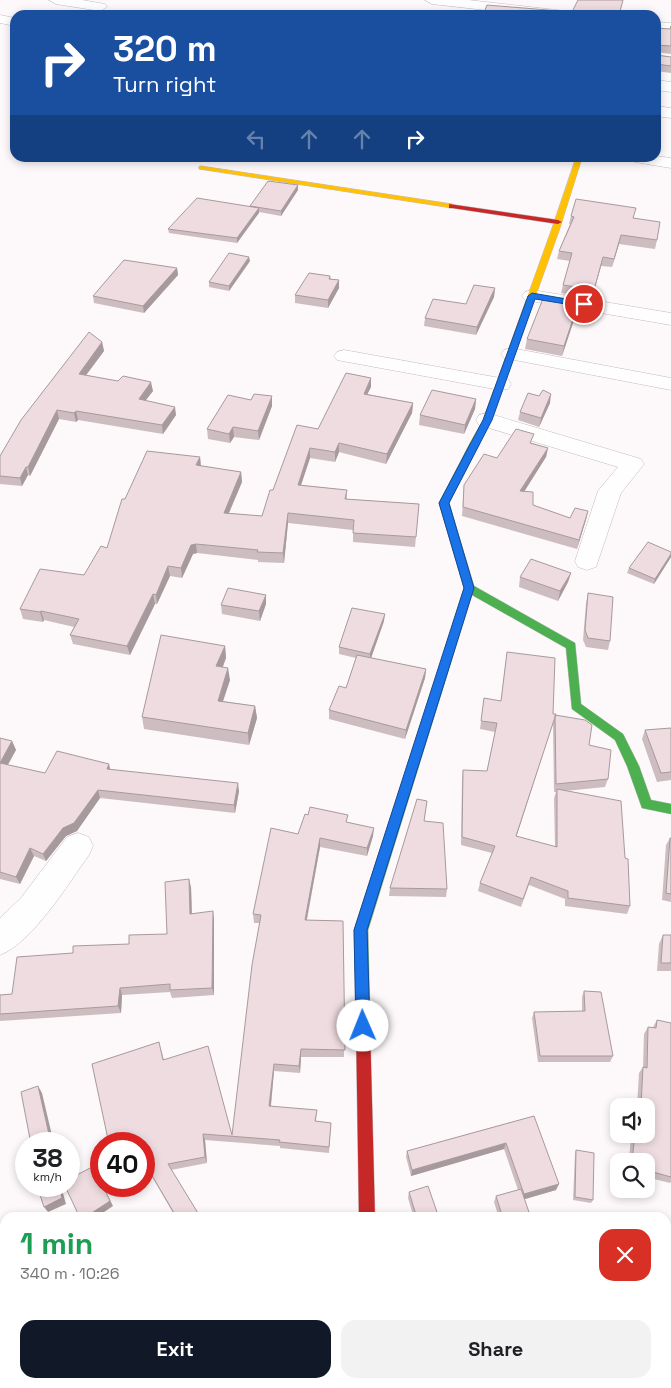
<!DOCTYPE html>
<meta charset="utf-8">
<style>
body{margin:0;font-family:"Space Grotesk",sans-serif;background:#f2f2f2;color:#202124;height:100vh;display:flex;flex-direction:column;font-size:19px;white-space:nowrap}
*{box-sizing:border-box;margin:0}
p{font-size:16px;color:#757577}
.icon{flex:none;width:28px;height:28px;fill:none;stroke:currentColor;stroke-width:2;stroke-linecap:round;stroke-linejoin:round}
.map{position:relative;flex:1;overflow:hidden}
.sheet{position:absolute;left:0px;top:1212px;width:671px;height:176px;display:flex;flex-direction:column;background:#fff;border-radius:15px 15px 0 0;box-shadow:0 2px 8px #0003}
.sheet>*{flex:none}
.banner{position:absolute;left:10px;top:10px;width:651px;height:152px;border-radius:15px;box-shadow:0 2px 8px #0003;background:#1a4fa0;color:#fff;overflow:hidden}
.controls{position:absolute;left:610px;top:1098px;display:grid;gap:10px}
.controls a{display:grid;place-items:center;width:45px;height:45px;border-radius:10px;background:#fff;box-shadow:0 2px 8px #0003;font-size:25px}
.speed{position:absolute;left:15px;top:1132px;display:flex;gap:10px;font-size:25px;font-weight:700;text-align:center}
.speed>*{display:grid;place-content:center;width:65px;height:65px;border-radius:50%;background:#fff;box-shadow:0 2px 8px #0003;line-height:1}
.speed small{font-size:12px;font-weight:400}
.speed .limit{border:8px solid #d22;background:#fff;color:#111}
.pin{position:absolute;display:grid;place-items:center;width:42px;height:42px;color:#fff;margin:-21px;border:2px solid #fff;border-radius:50%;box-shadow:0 1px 5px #0007}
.me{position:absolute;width:55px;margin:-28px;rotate:359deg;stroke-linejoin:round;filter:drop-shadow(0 0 4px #0008)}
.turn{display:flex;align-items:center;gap:18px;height:105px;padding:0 20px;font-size:22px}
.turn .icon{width:65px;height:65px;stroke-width:2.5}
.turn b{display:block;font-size:35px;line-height:42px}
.lanes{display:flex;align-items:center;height:48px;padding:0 20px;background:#0003;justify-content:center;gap:25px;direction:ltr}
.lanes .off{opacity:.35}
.round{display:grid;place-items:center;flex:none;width:52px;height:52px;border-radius:15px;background:#f2f2f2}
.headline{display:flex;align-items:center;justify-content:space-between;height:85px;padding:0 20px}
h1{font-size:30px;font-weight:700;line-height:38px;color:#1e9e55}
.primary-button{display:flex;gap:10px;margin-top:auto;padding:10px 20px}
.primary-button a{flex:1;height:58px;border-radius:15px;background:#111827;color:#fff;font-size:20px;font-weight:700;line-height:58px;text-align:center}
.primary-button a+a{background:#f2f2f2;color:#202124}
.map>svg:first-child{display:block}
</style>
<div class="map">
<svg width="671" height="1388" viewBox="0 0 671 1388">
<rect width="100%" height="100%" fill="#fdf8f9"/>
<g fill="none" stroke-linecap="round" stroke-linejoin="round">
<defs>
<path id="street" d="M49,0h33l23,4 2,3 -7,4 -44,-7z
M425,0h43l97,11 7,4h-43l-97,-11z
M0,15l15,3v8l-15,-3z
M656,22l15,1v8l-15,-1z
M656,80l15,2v10l-15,-2z
M656,106l15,2v10l-15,-2z
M656,156l15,2v10l-36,-6 -2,-4h23z
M532,290l139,23v12l-146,-25 -3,-4 3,-4z
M511,348l160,30v12l-167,-32 -3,-4 3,-4z
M344,350l156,28 8,1 3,5 -3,5 -8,1 -163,-30 -3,-4 3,-4z
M487,413l154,46 3,5 -23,29 -25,74 -9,3 -9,-3 -3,-6 23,-70 20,-24 -139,-42 -3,-5 3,-5z
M78,833l11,4 4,9 -4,9c-21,29 -56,87 -89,100v-37l21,-20 46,-61z
M11,1384h78l2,4h-82z
M349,1384h42v4h-42z"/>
<path id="fast" d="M475,440l5,3 -31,60 25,83 101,57 6,61 42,30 16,32 12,34 20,4v10l-29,-6 -15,-42 -12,-26 -43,-31 -6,-61 -101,-57 -1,-3 -25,-85 31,-60z
M447,655l5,4 -84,271 2,95 -2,5 -5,2 -5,-2 -2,-5 -2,-95 88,-271z"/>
<path id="slow" d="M576,158h6l-23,73 -68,189 -13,25h-6l-2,-2 13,-23 68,-189z
M201,166l251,38 4,2 -4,2 -253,-39v-2z
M469,584l5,4 -22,71 -5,4 -5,-4 22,-71z"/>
<path id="jam" d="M449,204l109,16 4,2 -4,2 -106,-16h-3z
M363,1018l5,2 2,5 5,193h-16l-3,-193 2,-5z"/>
</defs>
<use href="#street" stroke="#c2bdbe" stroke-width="1"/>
<use href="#fast" stroke="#c2bdbe" stroke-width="1"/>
<use href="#slow" stroke="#c2bdbe" stroke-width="1"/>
<use href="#jam" stroke="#c2bdbe" stroke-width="1"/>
<use href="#street" fill="#fffefe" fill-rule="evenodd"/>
<use href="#fast" fill="#4caf50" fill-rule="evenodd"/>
<use href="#slow" fill="#ffc107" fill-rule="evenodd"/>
<use href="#jam" fill="#c62828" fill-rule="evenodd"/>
</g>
<path fill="#cdbdc1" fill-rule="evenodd" d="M671,26v28l-15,-2v-24l14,1z
M656,55l15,2v16l-15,-2z
M298,185v5l-17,26 -22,-4 -22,31 -68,-10 -1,-4 82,-22v-1z
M571,216l63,2 23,22 -2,9 -36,-5 -7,23 -11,-1 -9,32 -31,-5 2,-8 7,-24 -13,-2 2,-8 11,-27h-1z
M250,261l-21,30 -20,-4v-5z
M177,268l1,7 -34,38 -50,-10 -1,-7z
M330,276l1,3 8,1v8l-11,20 -33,-5v-8z
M495,288l-1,9 -18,38 -52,-9 1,-8 41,-14z
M577,311l-15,45 -37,-7 2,-10z
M102,342l2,9 -18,24 67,16 -8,9 31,15 -13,19 -85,-14 -2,2 -17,-3 -29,57 -2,-1 -6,11 -22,-2v-28z
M371,387l-4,7 46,9 -1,10 -26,51 -47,-12 -4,10 -25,-4 -9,27 46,5v9l72,5 -4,43 -62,-5v-12l-65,-7 -4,40 -26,-1v-2l-61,-7 -4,1 -11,24 -12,-2 -13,28h-2l-25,51 -57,-11 -3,-9 4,-8 -30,-7 -1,2 -20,-3 -3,-10 64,-34 23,-27 18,-49 75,-42 1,9 40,6 1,10 -13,31 33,3 11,-26 45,-61z
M272,396v10l-13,34 -25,-3 -4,6 -22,-4 -1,-10 44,-29z
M539,396l11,7 -11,24 -21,-7 2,-8z
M476,399l-1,10 -11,25 -45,-9 1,-10z
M532,443l16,5 -2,9 -22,34 9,14 37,13 18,-7 -11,38 -115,-33 2,-31 33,-27z
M671,552v5l-17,27 -27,-11 2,-5z
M571,573l-3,9 -10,19 -39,-14 1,-10z
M588,593l22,48 -2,9 -22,-3 -3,-7 3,-37z
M266,595v9l-6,17 -38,-7 -1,-9z
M384,621l-13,37 55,11 -1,9 -20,61 -76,-20v-9l17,-22 10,-30 -17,-4v-7z
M225,646l1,12 -3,9 7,13 -7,21 32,5 2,12 -8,27 -105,-16 -2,-12z
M507,652l46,62 36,31 19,34 -3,8 -40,4 60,67 5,48 -3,8 -62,-8v-7l-36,-14 -8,22 -43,-16 2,-8 12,-30 -31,-8 1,-67 1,-8 24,1 8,-39 -15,-3 4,-31 17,3zM553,723l1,69h2l-2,6 1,49 -39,-11z
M671,728v52l-14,2 -15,-43 3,-9z
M0,738l12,3 4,9 -9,15 38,8 66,-3 128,21 -4,22 -135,-15 -23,33 -11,5 -20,25 -12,-5 -14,28 -20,-5z
M426,810l-2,11 23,68 -1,8 -57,-1 1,-8z
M348,823l25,13 -6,20 -47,-9 -13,73 36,1 1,136h-43l-1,16 -26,-2 -3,36 46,3 -1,11 15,2 -2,30 -49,-5v-2l-75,-6 2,23 -36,7 30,48h-25l-32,-55v-19l17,-95 3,11 68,75 28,-212h-6l-1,-9 45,-80z
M670,838h1v64l-9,-2 4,-55z
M191,887l1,26 22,6v76l-42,3 -2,-6 -48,3 -1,18 -121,8v-26l12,-1 61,-41 56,-9 38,-10z
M663,935h8v36h-14l2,-27z
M584,991l29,65 -3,6h-72l-6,-44 2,-6 48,-1v-14z
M657,1020l14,157v5l-1,1 -24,-6v-16h-17l2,-27h15v-28h-9l2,-33 4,-6 1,-33 4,-7h5z
M534,1116l22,74 -32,9 7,19h-32l-5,-16 2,-6 22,-6 -14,-41 -93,27 -5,-19 1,-6z
M576,1150l17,50 -2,3 -18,-3 2,-47z
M409,1192l30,26h-25l-6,-20z
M546,1384h39v4h-39z
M655,1384h11l5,4h-16z"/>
<path fill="#a79a9d" d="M298,185v5l-17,26v-5z
M259,208v5l-22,30v-5z
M621,235l-2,9 -7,23 2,-8z
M249,257l1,4 -21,30v-5z
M603,257l-2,9 -9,32 2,-8z
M177,268l1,7 -34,38 -1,-7z
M339,280v8l-11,20v-8z
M495,288l-1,9 -18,38 1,-8z
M579,301l-2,10 -15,45 2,-10z
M102,342l2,9 -23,31 -2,-8z
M371,378v9l-8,16 1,-9z
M151,382l2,9 -13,17 -1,-9z
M551,394l-1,9 -11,24 2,-9z
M272,396v10l-13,34 -1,-9z
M476,399l-1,10 -11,25 1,-9z
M413,403l-1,10 -26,51 1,-10z
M175,407l1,8 -13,19 -1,-9z
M57,410l2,9 -29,57 -2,-9z
M76,411l2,9 -2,2 -2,-9z
M233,427l1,10 -4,6 -1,-9z
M339,443v9l-4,10v-10z
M310,448v10l-12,36v-9z
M548,448l-2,9 -27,43 1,-9z
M200,457l1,10 -5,-2z
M26,467l2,8 -6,11 -2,-8z
M241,472l1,10 -17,40 -1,-9z
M588,511l-2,9 -9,29 2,-9z
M288,513v10l-4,40 -1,-10z
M196,544l1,9 -4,1 -11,24 -1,-10 10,-23z
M671,554v3l-17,27 1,-5z
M168,566l2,10 -13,28 -1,-9z
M571,573l-3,9 -10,19 2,-10z
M153,594l2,10 -25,51 -3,-9z
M266,595v9l-6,17 -1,-10z
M41,611l3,9 -1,2 -3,-10z
M385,614l-1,7 -14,40v-7z
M225,646l1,12 -8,20 -2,-12z
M228,668l2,12 -11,33 -1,-12z
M426,669l-1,9 -20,61 1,-9z
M255,706l2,12 -8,27 -1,-12z
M556,714l-3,9 -39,121 2,-8z
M12,741l4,9 -12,22 -4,-9z
M109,764l2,8 -4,-3z
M238,783l1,8 -4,22 -1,-8z
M98,790l2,8 -23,33 -11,5 -20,25 -3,-7 20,-26z
M374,828l-1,8 -6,20v-8z
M320,838v9l-15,81v-8z
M30,848l4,8 -14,28 -4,-7z
M189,879l2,8 1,35 -2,-8z
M213,911l1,8v76l-2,-7z
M120,988l2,7 -1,18 -3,-7z
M301,1049v8l-1,16 -1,-7z
M274,1064v7l-4,42 -1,-7z
M38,1086l4,7 12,51h-4z
M203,1134l2,6 2,23 -2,-6z
M506,1143l-2,6 -93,27 1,-6z
M559,1184l-3,6 -34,10 2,-6z
M59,1186h2l5,18 -18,8 -4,-5z
M103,1186l10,20 -18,12h-11z"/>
<path fill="#eedce0" stroke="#a79a9d" d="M578,0h45l-4,15h-136l4,-10 85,7z
M671,26v20l-15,-1v-17l14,1z
M656,55l15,2v9l-15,-2z
M268,181l30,4 -17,26 -31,-5z
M197,198l62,10 -22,30 -69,-9z
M576,199l60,9 -3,10 27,4 -3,18 -36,-5 -7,24 -11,-2 -9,33 -31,-5 9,-32 -13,-2 15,-34 -3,-1z
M229,253l20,4 -20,29 -20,-4z
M124,260l53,8 -34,38 -50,-10z
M309,273l21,3 -1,3 10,1 -11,20 -33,-5z
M474,285l21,3 -18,39 -52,-9 8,-19 33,5z
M544,296l35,5 -15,45 -37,-7z
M89,332l13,10 -23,32 39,7 5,-5 28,6 -12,17 36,8 -13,18 -86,-14 -2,2 -17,-3 -29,57h-2l-6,11 -20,-2v-20l21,-36z
M346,373l25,5 -7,16 49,9 -26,51 -48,-11 -4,9 -25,-4 -12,37 49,5 -2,9 74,5 -3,33 -63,-4 1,-13 -66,-7 -5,40 -26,-1 1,-2 -62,-6 -5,1 -10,23 -13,-2 -12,29 -3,-1 -26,52 -57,-11 9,-16 -38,-8 -1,1 -20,-3 20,-40 44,6 17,-29 6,2 15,-49h3l22,-48 53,6 -4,8 45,7 -17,41 38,3 8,-26h3l24,-65 21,4z
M432,390l44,9 -11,26 -45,-10z
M543,390l8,4 -10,24 -21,-6 8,-19 11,3z
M254,394l18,2 -14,35 -25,-4 -4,7 -22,-5 21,-34 23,5z
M516,429l18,5 -4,9 18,5 -28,43 13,1v13l37,13 5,-10 13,3 -9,29 -116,-33 1,-22 20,-31 13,4z
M648,542l23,10v2l-16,25 -26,-11z
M531,559l40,14 -11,18 -40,-14z
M228,588l38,7 -7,16 -38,-6z
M588,593l25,4 -3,44 -22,-3 -3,-8z
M352,608l33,6 -15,40 -31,-7z
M161,635l64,11 -9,20 12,2 -10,33 37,5 -7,27 -106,-16z
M507,652l48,6 -2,56h3l-40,122 41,11v-58l64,12 4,57 3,1 2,47 -62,-8v-7l-37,-14 -8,22 -43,-16 15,-37 -33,-9 1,-67 24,1 10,-48 -16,-2 3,-23 17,3z
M357,655l69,14 -20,61 -77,-20 10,-24 7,2z
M555,715l30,5 7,5 -3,20 22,5 -3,29 -52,5z
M671,728v44l-10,1 -16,-43z
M0,738l12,3 -12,22 45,10 12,-22 52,13 -2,5 131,14 -4,22 -136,-15 -24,33 -11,5 -20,26 -13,-6 -14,29 -16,-5z
M417,799l10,2 -3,20 19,2 4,66 -57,-1z
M310,807l38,8 -2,7 28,6 -7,20 -47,-10 -15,82 38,1 2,129 -44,-1 -2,17 -25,-2 -5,42 48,4 -2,11 16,2 -2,24 -50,-5 1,-2 -77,-6 2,23 -37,7 33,54h-24l-33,-56v-18h-11l-1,-2 -4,2h-19l-17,-80 67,-22 4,18 45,-14 24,89 20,-170 9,-50 -8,-1 18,-86 27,6 7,-20 3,1z
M670,838h1v56l-5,-1z
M189,879l1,35 23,-3 -1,77 -42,2v-6l-50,4 -2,18 -118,8v-19l12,-1 5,-37 56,-4v-7l56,-2v-9l38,-1 -2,-52z
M663,935h8v28h-10z
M584,991l17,1 12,64h-73l-6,-44 51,-1z
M657,1020l14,3v154l-25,-7v-9h-14l3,-27h11v-28h-5l2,-39 4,1 1,-41 8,1z
M38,1086l13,57 -1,1h-19l-10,-52z
M534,1116l25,68 -35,10 -18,-51 -94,27 -5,-19z
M576,1150l18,3 -1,47 -18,-3z
M94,1166l7,16v4h2l7,15 -26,17h-4l-15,-32h4v-7z
M37,1186h22l3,12 -18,9z
M428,1186l11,32h-22l-8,-26z
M521,1189l10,29h-28l-7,-22z
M5,1232v12l-4,-10z
M666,1318l5,1v69h-11v-4h6z
M211,1384h29l5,4h-34l-2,-1z
M265,1384h65l-1,2 5,2h-71z
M406,1384h100l24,4h-124z
M549,1384h36v4h-36z"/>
<path fill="#1a73e8" stroke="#114b97" d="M532,293l52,9 4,2 -4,3 -49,-8 -43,121 -43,83 25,85 -107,342 3,96 -2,5 -5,2 -5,-2 -2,-5 -2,-96 110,-342 -25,-85 44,-83 45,-124z"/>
</svg>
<div class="controls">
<a><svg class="icon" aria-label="sound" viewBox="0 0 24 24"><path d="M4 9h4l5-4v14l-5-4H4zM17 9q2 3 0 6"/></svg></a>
<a><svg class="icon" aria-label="search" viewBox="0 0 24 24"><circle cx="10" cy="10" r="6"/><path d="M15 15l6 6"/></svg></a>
</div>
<div class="speed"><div>38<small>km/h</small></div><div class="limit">40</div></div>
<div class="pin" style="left:584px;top:304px;background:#d93025"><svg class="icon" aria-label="arrive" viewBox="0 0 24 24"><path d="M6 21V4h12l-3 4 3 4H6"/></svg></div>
<svg class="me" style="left:363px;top:1026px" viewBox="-20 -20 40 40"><circle r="19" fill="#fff"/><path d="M0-13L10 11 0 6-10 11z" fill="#1a73e8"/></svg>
<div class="banner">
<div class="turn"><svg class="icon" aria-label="right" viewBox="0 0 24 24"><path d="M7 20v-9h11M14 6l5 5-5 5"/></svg><div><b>320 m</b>Turn right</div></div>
<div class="lanes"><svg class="icon off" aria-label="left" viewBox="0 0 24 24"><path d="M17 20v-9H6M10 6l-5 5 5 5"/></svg><svg class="icon off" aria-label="ahead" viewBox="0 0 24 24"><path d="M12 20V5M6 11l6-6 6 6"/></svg><svg class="icon off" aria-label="ahead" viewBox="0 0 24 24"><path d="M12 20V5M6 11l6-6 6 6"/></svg><svg class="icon" aria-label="right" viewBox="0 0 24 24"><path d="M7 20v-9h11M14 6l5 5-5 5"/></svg></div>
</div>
<section class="sheet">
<div class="headline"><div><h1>1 min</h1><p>340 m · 10:26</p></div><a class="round" style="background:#d93025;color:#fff"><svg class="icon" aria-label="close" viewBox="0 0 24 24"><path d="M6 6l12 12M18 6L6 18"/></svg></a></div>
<div class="primary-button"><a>Exit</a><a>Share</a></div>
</section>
</div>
